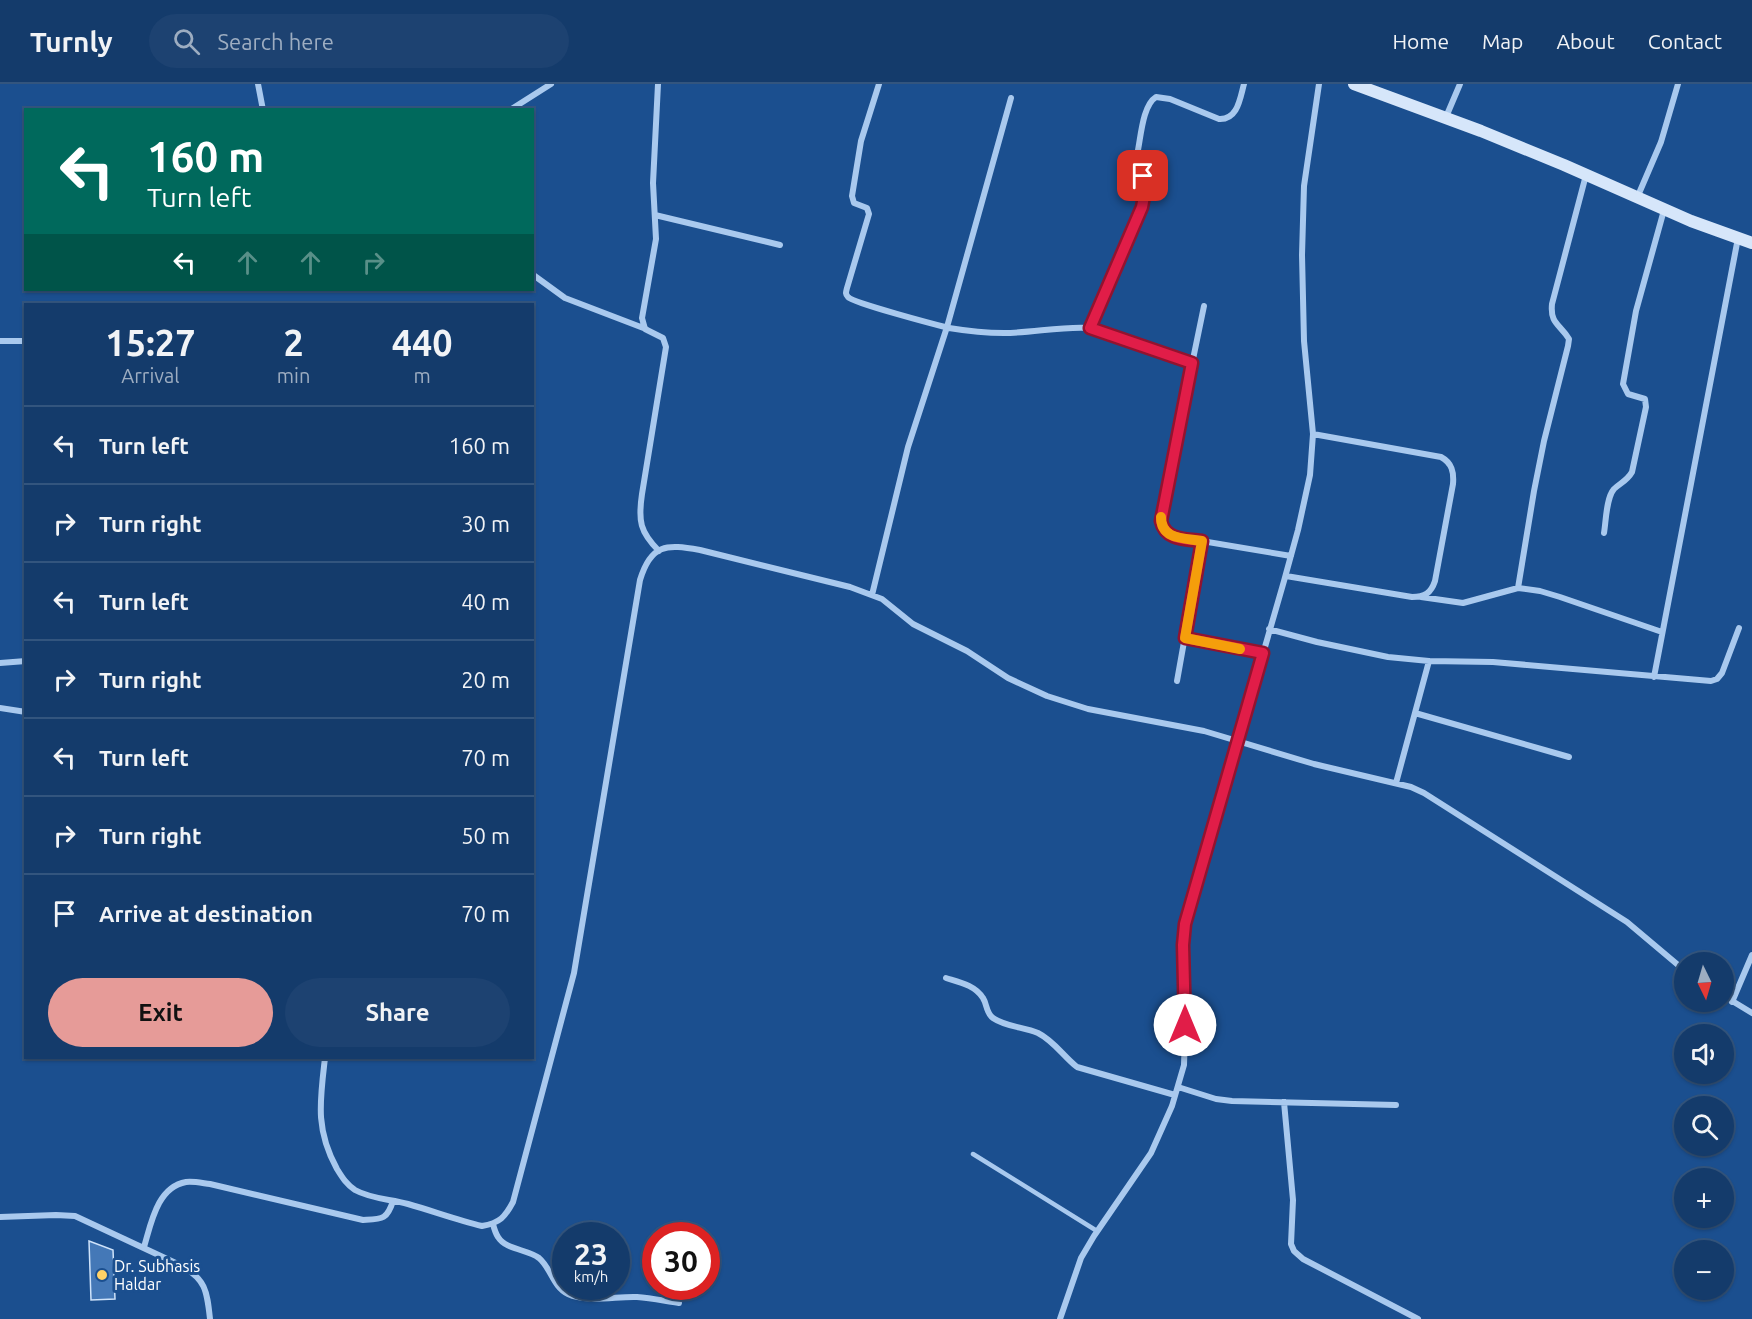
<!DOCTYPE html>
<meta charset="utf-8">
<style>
body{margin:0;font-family:Ubuntu,sans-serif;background:#1d4271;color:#f1f3f6;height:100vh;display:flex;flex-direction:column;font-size:22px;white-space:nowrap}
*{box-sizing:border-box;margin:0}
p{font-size:20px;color:#9dadc1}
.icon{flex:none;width:33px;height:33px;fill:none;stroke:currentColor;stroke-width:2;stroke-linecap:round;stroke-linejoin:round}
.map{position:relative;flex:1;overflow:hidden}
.side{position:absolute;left:24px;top:219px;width:510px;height:756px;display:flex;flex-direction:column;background:#143b6b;border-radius:0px;box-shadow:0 2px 4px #0004,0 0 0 2px #33557e}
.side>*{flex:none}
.guide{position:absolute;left:24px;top:24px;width:510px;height:183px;border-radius:0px;box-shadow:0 2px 4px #0004,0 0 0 2px #33557e;background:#00695c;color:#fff;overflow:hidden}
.needle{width:39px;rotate:175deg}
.buttons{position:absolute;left:1674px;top:868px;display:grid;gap:12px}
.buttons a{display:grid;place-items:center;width:60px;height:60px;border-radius:50%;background:#143b6b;box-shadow:0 2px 4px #0004,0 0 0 2px #33557e;font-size:30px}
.speed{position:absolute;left:552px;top:1138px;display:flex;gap:12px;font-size:30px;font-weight:700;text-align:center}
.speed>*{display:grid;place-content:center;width:78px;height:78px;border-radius:50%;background:#143b6b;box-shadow:0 2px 4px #0004,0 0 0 2px #33557e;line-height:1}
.speed small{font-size:15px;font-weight:400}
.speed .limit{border:9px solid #d22;background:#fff;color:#111}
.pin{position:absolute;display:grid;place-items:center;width:51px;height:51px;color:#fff;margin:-26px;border-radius:12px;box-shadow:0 3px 9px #0006}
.me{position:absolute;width:66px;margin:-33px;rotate:0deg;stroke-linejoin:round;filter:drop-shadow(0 0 4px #0008)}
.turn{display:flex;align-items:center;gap:21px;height:126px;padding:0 24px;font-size:27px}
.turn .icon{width:78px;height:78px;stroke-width:2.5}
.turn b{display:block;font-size:42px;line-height:51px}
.lanes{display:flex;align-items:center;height:57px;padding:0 24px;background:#0003;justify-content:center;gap:30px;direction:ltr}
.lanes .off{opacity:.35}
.eta{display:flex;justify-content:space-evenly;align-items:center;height:102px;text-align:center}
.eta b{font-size:36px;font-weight:700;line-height:42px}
.button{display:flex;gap:12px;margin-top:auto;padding:12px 24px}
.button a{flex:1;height:69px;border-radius:36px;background:#e69b98;color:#111;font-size:24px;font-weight:700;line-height:69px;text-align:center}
.button a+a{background:#1d4271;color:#f1f3f6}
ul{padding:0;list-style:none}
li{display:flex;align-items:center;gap:18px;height:78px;padding:0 24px;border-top:2px solid #33557e}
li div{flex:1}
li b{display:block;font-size:22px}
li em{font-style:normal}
header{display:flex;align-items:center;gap:36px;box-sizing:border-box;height:84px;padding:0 30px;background:#143b6b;border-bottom:2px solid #33557e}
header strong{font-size:28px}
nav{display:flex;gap:33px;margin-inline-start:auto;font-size:21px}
.search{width:420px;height:54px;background:#1d4271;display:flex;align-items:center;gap:15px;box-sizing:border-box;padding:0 21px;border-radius:33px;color:#9dadc1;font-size:22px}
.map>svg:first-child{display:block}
</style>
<header>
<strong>Turnly</strong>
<div class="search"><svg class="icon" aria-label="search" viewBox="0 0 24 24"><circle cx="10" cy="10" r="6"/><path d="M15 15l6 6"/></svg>Search here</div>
<nav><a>Home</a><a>Map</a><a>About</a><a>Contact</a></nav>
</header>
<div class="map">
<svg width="1752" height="1235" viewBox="0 0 1752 1235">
<rect width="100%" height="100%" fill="#1b4f8f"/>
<path fill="#4478b7" stroke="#cfe3fa" stroke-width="1.5" d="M89,1157l24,9 2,49 -24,1z"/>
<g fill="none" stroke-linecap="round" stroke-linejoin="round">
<path stroke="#a9c9ee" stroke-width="4.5" d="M973,1070l124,77"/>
<path stroke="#a9c9ee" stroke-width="6" d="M258,0l5,26
M658,0l-5,99 3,56 -14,79 3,11 18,9 3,9 -24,147c-4,27 -2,38 17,57
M879,0l-18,57 -9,55 2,7 13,5 2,6 -22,74c-1,4 -2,6 1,9 5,6 89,28 101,31 18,3 36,5 55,5 29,0 57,-7 86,-5l102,35
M510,26l41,-26
M1446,33l14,-33
M1637,114l24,-56 17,-58
M655,131l125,30
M532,190l33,24 81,31
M175,206h23
M1204,222l-43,208c-1,10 2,17 11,22l119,20
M1090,244l52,-121 4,-21 -8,-30v-6c3,-15 5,-45 18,-53l14,2 49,20c19,1 21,-21 25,-35
M0,257h26
M1604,449c2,-11 2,-35 10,-44 6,-6 13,-8 18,-17l14,-65 -1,-8 -17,-5 -5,-10 13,-73 28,-101
M1286,492l126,21c13,0 19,-4 23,-16l18,-97c1,-12 -1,-21 -12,-27l-128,-23
M1518,504l16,-97 10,-50 24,-95 1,-7c-9,-15 -19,-15 -17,-35l34,-129
M872,511l36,-148 39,-120 64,-229
M1421,513l42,6 55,-15 22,3 20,6 102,35
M1269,545l48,13 71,15 41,4 64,1 218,19 6,-2 5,-6 17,-45
M1185,554l78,15
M0,579l26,-2
M1654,593l84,-439
M1177,597l25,-140
M0,624l26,4
M1415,629l154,44
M1396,699l33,-122
M946,894c13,4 29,7 37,20 4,6 3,15 10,20 13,9 31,9 45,15 16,8 25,23 39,34l98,28
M1724,912l28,17
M1732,918l20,-47
M325,974c-5,43 -10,71 12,111 5,8 9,15 18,21 16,9 35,9 53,14 25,7 49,16 74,22 18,-3 23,-9 31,-24l61,-229 66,-393c11,-36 26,-36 60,-30l150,37 32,12 31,25 54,27 41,27 39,18 41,13 116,22 110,33 97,23 13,6 203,129 57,48
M1178,1003l38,12 16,2 164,4
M1284,1018l9,98 -2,44 3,7 9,8 115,60
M0,1133l56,-2 19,1 105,49c26,14 27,26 30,54
M493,1140c1,4 3,10 5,13 8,13 29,12 41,21 12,10 14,29 29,36 19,9 49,2 69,3 14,1 28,4 42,6
M144,1163c7,-23 13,-60 42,-65 7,-1 16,1 24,2l153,36c19,-1 24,0 30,-19
M1060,1235l21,-61 13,-22 57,-83 21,-47 12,-41 2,-60 -3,-60 2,-21 99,-343 14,-51 12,-55 3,-41 -9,-93 -2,-86 2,-69 15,-102"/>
<path stroke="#d6e6fa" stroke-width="12" d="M1354,0l127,47 83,34 127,56 61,22"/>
</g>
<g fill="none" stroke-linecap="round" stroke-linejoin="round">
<defs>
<path id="route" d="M1143,92l3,10 -4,21 -52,121 102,35 -31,158c4,19 24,18 41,20l-17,97 78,15 -78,271 -2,21 2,80"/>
</defs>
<use href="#route" stroke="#92132f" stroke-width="15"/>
<use href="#route" stroke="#e11d48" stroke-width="10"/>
<path stroke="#f59e0b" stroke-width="10" d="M1161,433c0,23 23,21 41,24l-17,97 55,11"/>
</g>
<circle fill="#ffd166" stroke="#1b4f8f" stroke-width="2" cx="102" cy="1191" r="6"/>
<g text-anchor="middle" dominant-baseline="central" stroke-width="6" stroke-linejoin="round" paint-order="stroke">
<g font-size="16" fill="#fff" stroke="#1b4f8f" text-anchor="start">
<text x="114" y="1182">Dr. Subhasis<tspan x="114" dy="18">Haldar</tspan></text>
</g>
</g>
</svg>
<div class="buttons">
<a><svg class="needle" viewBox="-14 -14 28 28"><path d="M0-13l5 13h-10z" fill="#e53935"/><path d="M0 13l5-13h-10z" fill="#9dadc1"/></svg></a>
<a><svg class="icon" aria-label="sound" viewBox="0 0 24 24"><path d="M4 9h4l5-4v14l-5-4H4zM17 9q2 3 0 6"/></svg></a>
<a><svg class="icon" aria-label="search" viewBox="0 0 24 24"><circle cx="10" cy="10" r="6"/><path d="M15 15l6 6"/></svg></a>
<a>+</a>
<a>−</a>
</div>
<div class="speed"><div>23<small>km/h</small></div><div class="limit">30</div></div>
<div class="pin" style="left:1143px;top:92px;background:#d93025"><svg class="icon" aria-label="arrive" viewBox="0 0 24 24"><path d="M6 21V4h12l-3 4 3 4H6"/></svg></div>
<svg class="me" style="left:1185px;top:941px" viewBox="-20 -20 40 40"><circle r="19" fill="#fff"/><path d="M0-13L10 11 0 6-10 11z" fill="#e11d48"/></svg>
<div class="guide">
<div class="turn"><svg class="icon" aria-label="left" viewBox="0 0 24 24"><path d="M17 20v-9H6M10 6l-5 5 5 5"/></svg><div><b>160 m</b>Turn left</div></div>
<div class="lanes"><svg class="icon" aria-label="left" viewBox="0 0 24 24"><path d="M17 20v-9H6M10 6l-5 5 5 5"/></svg><svg class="icon off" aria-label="ahead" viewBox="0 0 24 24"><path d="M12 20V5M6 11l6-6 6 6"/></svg><svg class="icon off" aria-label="ahead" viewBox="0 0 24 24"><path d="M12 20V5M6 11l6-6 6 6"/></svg><svg class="icon off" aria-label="right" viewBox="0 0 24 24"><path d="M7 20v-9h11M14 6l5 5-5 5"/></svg></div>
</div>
<section class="side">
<div class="eta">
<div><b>15:27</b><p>Arrival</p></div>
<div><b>2</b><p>min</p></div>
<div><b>440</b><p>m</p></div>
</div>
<ul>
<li><svg class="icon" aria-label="left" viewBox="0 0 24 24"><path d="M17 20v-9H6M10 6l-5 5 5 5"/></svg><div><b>Turn left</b></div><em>160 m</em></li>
<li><svg class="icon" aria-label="right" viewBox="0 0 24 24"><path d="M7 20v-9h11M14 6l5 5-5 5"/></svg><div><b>Turn right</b></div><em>30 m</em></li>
<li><svg class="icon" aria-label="left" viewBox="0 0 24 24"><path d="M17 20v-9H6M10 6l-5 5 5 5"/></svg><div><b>Turn left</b></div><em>40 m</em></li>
<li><svg class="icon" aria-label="right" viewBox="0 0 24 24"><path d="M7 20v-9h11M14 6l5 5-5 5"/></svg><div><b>Turn right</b></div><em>20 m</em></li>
<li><svg class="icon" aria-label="left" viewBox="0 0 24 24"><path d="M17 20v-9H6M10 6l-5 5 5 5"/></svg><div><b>Turn left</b></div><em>70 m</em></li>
<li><svg class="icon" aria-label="right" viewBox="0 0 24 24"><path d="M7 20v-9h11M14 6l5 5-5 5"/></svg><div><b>Turn right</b></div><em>50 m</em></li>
<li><svg class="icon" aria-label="arrive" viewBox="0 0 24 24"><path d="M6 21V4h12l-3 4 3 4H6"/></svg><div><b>Arrive at destination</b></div><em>70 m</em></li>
</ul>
<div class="button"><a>Exit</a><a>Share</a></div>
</section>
</div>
